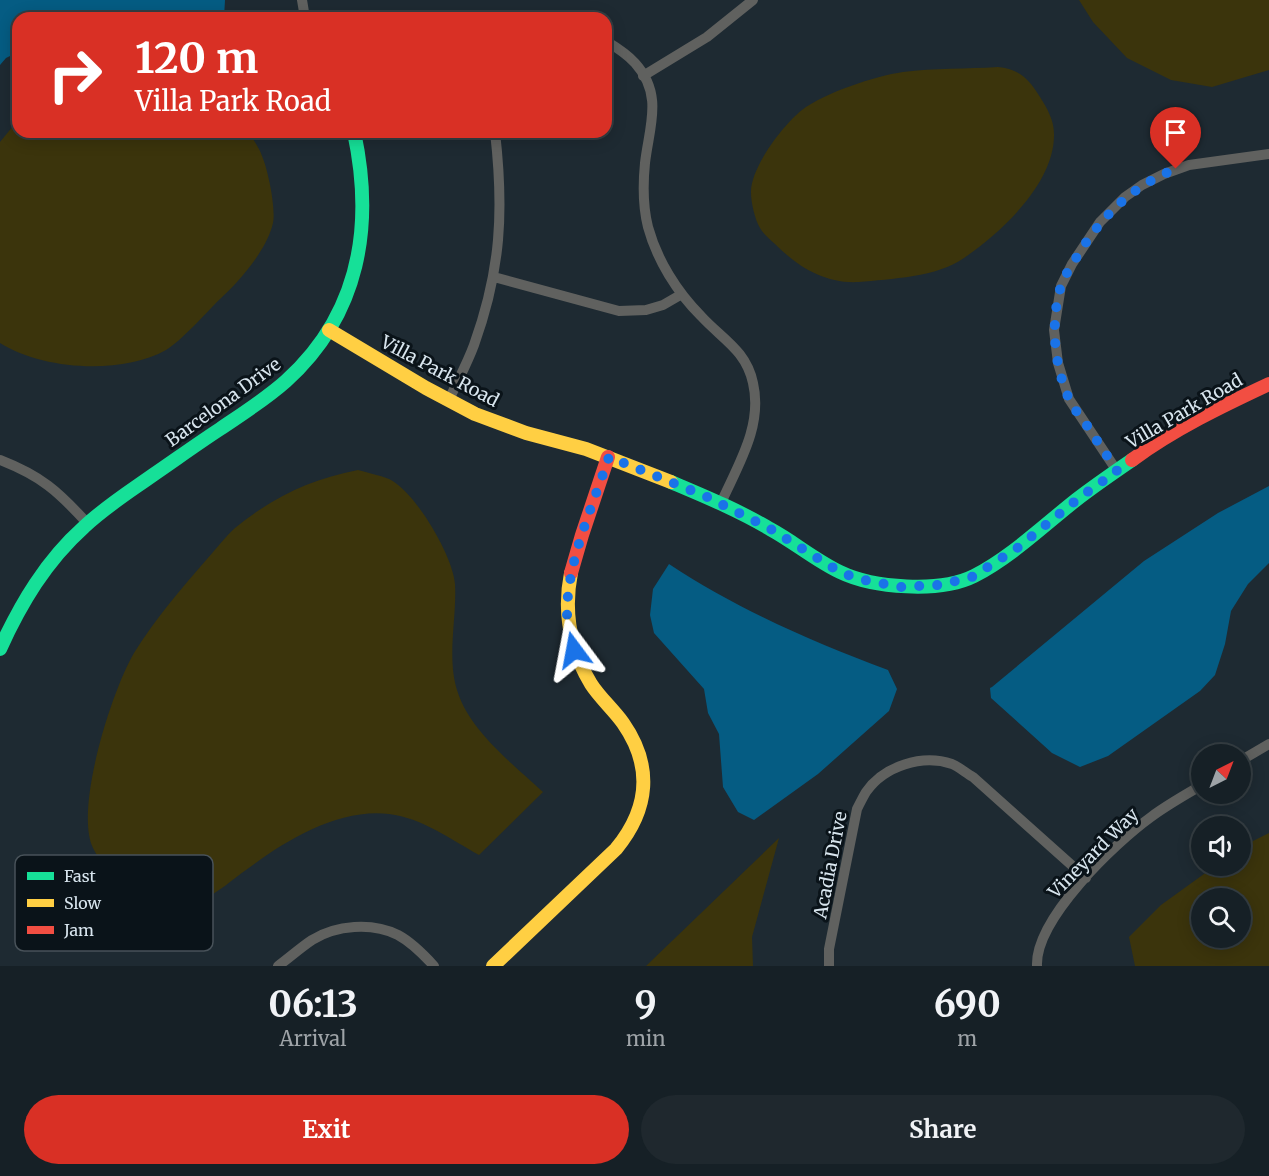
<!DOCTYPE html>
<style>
body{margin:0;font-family:Merriweather,serif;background:#1f282e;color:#f1f3f6;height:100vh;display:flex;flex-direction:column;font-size:22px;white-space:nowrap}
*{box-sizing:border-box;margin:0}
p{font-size:20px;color:#9ea3a7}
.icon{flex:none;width:33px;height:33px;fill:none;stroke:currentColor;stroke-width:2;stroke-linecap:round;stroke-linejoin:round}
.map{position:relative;height:966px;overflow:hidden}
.side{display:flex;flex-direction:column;background:#162026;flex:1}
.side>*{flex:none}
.guide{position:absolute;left:12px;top:12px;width:600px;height:126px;border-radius:18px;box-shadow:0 3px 15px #0003,0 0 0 2px #353e43;background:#d93025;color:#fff;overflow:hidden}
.needle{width:39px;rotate:42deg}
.buttons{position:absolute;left:1191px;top:744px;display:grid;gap:12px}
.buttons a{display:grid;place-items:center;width:60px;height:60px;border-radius:50%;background:#162026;box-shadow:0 3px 15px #0003,0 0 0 2px #353e43;font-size:30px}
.pin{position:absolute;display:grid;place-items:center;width:51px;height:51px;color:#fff;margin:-62px -26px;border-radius:50% 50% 50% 0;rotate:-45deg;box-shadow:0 0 6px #0007}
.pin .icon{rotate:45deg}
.me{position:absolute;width:66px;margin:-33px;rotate:347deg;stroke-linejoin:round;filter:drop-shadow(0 0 4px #0008)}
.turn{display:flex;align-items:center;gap:21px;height:126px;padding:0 24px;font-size:27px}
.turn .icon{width:78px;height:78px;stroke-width:2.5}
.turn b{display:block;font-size:42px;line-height:51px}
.eta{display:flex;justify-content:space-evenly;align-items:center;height:102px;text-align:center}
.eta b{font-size:36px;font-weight:700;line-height:42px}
.button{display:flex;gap:12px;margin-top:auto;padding:12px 24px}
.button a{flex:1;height:69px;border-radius:36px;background:#d93025;color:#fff;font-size:24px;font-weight:700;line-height:69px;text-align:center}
.button a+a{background:#1f282e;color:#f1f3f6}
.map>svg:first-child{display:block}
</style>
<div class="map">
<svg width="1269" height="966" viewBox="0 0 1269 966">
<rect width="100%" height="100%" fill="#1e2a32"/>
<path fill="#3b340c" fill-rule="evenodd" d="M1079,0h190v70l-57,17 -41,-7 -44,-22 -34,-36z
M998,67c21,2 31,12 42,30 7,11 14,23 14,37 1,49 -53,99 -90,124 -26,19 -74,21 -105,24 -34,2 -61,-15 -84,-38 -4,-4 -12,-10 -15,-16 -5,-8 -9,-26 -9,-35 -1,-25 32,-68 51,-83 22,-17 73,-34 101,-38 31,-4 64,-3 95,-5z
M18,120v12h231c4,8 10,15 13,24 6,14 14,52 11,67 -6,27 -34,59 -54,77 -13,13 -39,42 -53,50 -45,25 -123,20 -166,-7v-201z
M358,470c10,3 21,5 31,9 26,12 64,77 66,105 2,35 -9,75 3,109 13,39 56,72 85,99l-64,63c-29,-16 -57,-37 -90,-41 -51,-6 -104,27 -143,56 -13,9 -28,23 -43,29 -14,6 -37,6 -51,1 -26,-10 -46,-26 -59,-52 -19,-39 19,-158 41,-195 21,-34 47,-64 73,-94 9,-10 18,-22 28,-31 38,-31 76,-49 123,-58z
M1269,833v133h-134l-6,-29 32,-32 54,-39h25l1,-19zM1202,898h38v40h-38z
M779,838l-27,99 1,29h-107z"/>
<path fill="#055c83" d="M0,0h225l-1,18h-206v34l-12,6 -6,7z
M1269,486v77l-21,21 -17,27 -6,33 -10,31 -15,16 -92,65 -28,11 -28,-14 -61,-55 -1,-10 2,-1 152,-126 74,-48z
M669,564c68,45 143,78 219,106l9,19 -8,22 -71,63 -64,46 -16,-8 -15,-25 -4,-53 -11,-21 -4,-24 -50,-56 -4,-18 3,-26z"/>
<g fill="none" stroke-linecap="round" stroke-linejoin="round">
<path stroke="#60615f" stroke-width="10" d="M302,0l3,18
M606,41c10,6 21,13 29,22 29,32 14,64 10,100 -2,20 -2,44 3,64 9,33 29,65 53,89 21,23 45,34 52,67 10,43 -15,82 -32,120
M643,76l64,-39 46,-37
M494,277l125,34 27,-1 17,-5 19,-11
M449,400c8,-18 18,-36 25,-55 27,-75 30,-134 21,-213
M0,460c41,16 58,31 87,63
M1117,471l-48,-72 -11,-36 -4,-33 7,-44 11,-22 28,-42 25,-25 17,-12 22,-11 25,-9 80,-11
M1240,761l29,-17
M278,966c11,-8 22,-18 34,-26 24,-15 60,-18 86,-5 13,7 26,20 36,31
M829,966v-17l28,-140c3,-6 6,-12 9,-17 18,-26 56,-38 86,-28 7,3 14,9 21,13l113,101
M1037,966c-2,-47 78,-123 114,-149 16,-12 34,-22 51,-32"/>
<path stroke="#16e098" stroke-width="14" d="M671,482c33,14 67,28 99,47 24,13 45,31 70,43 33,16 100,21 134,4 37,-19 69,-50 102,-76 18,-14 37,-27 56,-40
M0,649c21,-46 46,-88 84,-122 21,-20 45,-35 69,-52 22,-15 44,-31 67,-46 22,-15 46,-30 66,-48 74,-67 88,-156 68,-249"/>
<path stroke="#ffcf43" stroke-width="14" d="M329,330l97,58 49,26 51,19 60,16 85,33
M493,966l123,-117c33,-40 37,-83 7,-126 -10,-14 -23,-25 -32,-39 -21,-35 -28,-71 -20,-111"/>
<path stroke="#f24e42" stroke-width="14" d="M1132,460c42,-31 90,-54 137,-76
M571,573l11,-38 26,-78"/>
</g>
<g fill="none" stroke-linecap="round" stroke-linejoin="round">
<path stroke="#1a73e8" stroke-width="10" stroke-dasharray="0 18" d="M574,650c-2,-12 -7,-25 -7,-37 0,-51 26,-108 42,-156l96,39 64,32 71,44 19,7 41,8 39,-2 33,-8 44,-28 63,-51 38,-27c-11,-17 -22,-33 -33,-50 -5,-7 -12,-14 -15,-22 -15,-34 -19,-77 -8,-113 4,-12 13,-24 20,-36 24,-37 53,-65 95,-81"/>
</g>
<g text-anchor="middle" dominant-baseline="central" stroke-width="6" stroke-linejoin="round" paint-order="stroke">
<g font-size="18" fill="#d8e5ee" stroke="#0a1319">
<text transform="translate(440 371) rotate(28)">Villa Park Road</text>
<text transform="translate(223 402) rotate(-36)">Barcelona Drive</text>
<text transform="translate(1184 411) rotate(-30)">Villa Park Road</text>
<text transform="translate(1093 853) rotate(-45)">Vineyard Way</text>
<text transform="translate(830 865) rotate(-79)">Acadia Drive</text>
</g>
</g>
<rect x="15" y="855" width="198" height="96" rx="9" fill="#0a1319" stroke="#485259" stroke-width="1.5"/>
<rect x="27" y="872" width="27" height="8" fill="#16e098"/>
<rect x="27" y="899" width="27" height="8" fill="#ffcf43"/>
<rect x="27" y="926" width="27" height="8" fill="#f24e42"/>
<g font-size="16" fill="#d8e5ee">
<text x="64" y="882">Fast</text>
<text x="64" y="909">Slow</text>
<text x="64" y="936">Jam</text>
</g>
</svg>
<div class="buttons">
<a><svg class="needle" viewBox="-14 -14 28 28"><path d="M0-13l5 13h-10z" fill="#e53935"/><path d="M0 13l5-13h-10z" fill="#9ea3a7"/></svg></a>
<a><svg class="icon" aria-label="sound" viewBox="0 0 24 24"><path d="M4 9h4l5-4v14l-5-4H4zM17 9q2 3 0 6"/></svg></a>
<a><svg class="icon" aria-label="search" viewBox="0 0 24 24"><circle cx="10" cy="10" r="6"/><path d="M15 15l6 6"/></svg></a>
</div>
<div class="pin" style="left:1176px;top:169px;background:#d93025"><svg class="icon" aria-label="arrive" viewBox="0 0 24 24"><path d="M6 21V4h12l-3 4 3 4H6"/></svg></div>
<svg class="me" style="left:574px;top:650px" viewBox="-20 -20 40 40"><path d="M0-17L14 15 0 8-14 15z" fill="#1a73e8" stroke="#fff" stroke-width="4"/></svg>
<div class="guide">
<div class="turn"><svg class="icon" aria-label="right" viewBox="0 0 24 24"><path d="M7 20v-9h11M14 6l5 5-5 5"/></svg><div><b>120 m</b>Villa Park Road</div></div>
</div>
</div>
<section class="side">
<div class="eta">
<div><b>06:13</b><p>Arrival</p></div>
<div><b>9</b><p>min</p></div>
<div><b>690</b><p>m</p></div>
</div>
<div class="button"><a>Exit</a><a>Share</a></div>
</section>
